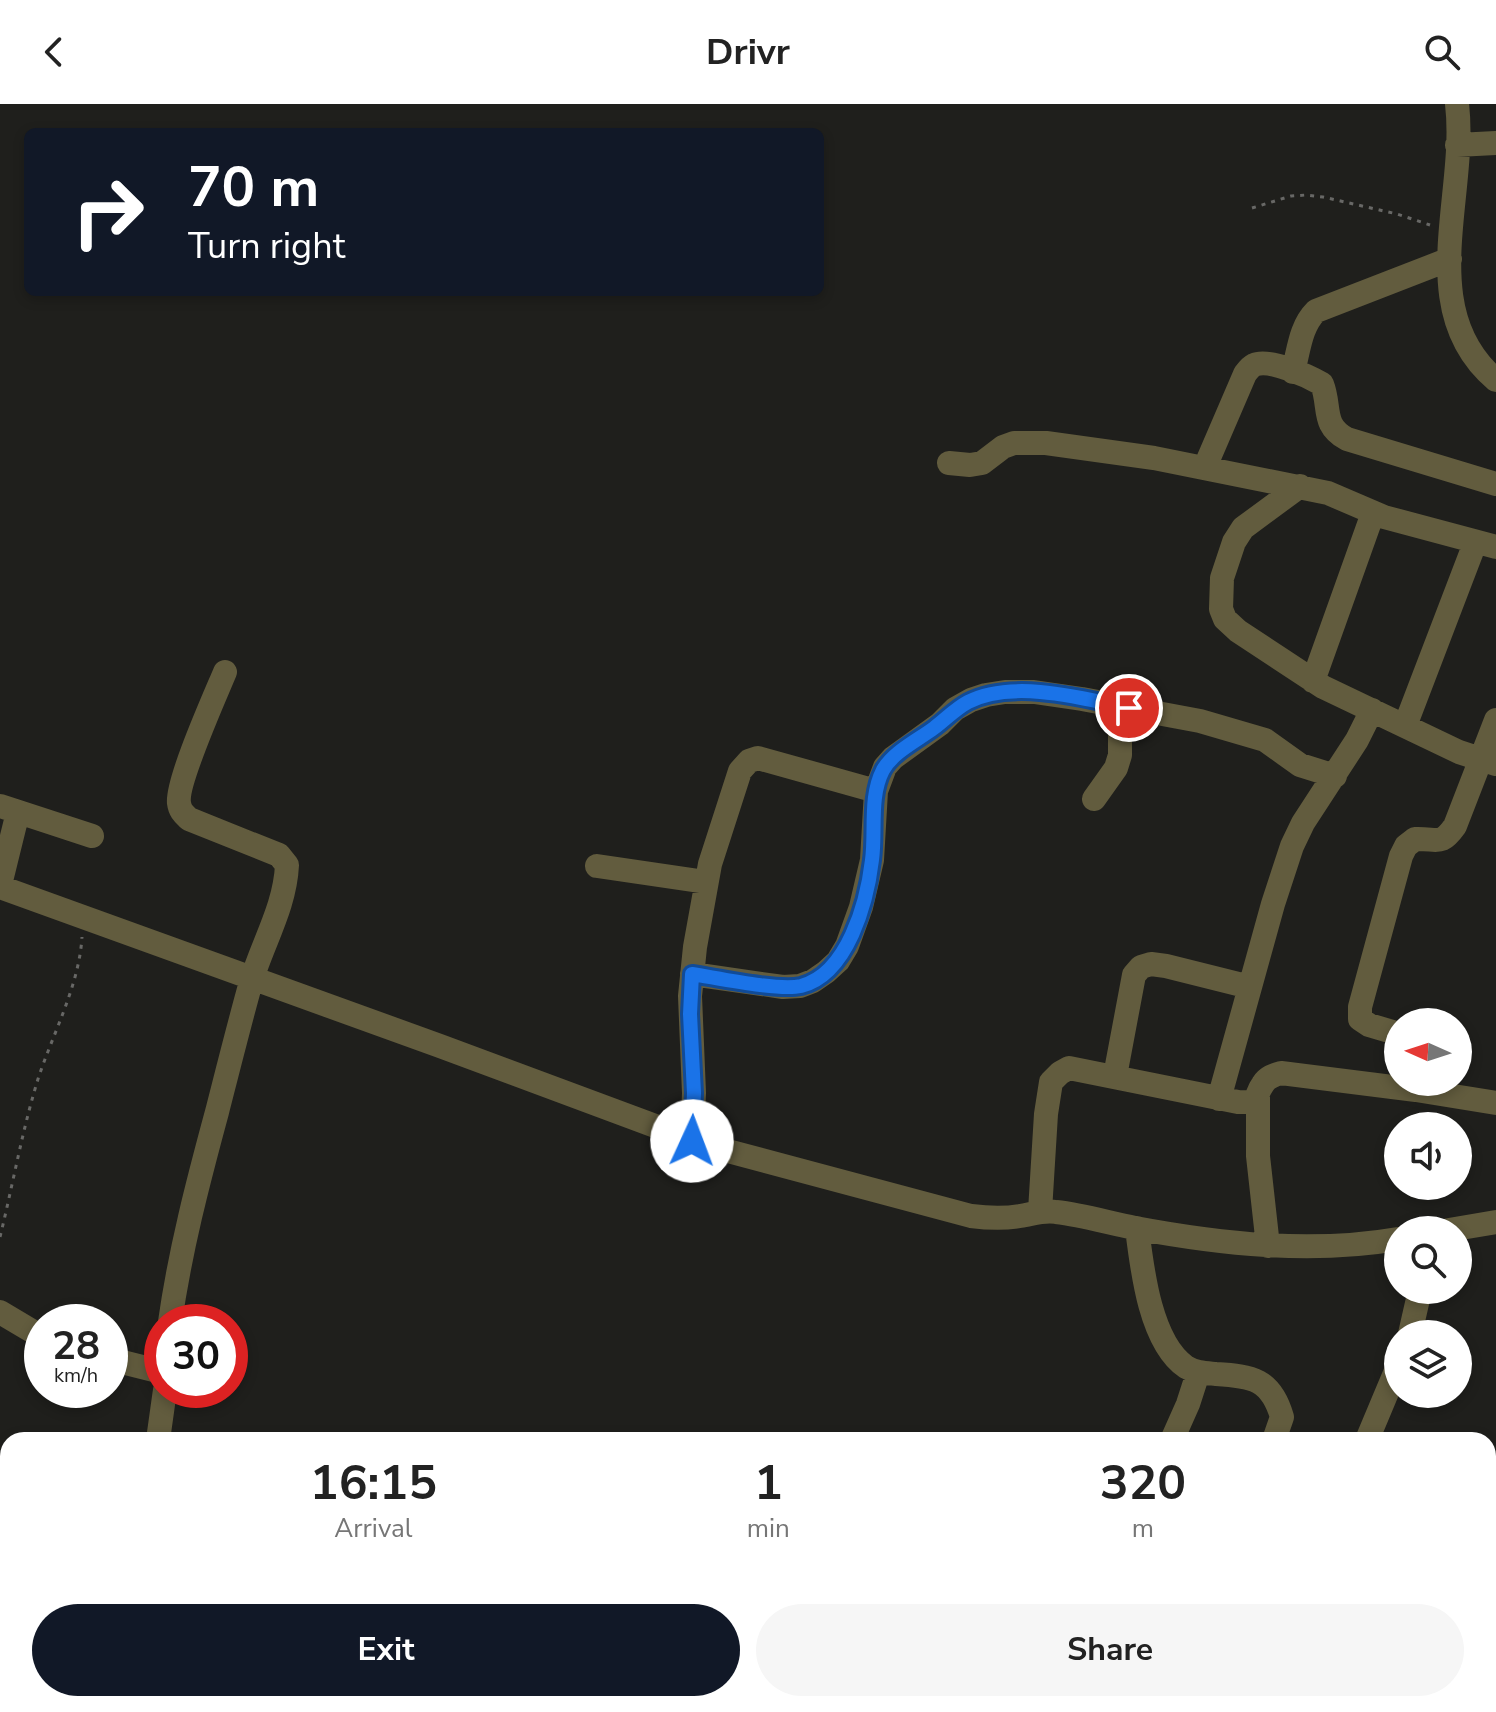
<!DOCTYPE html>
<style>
body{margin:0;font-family:"Nunito Sans",sans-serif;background:#f6f6f6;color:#222;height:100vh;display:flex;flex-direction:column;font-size:30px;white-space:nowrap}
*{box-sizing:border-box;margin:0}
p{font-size:26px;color:#767676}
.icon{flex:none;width:44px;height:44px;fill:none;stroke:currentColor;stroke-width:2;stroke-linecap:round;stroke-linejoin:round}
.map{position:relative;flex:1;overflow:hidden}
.details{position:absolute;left:0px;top:1328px;width:1496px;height:280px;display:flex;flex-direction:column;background:#fff;border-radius:24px 24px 0 0;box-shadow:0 4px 12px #0003}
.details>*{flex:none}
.banner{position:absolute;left:24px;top:24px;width:800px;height:168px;border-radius:12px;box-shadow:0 4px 12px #0003;background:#111827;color:#fff;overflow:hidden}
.needle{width:52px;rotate:273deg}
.buttons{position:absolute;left:1384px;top:904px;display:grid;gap:16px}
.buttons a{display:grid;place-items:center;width:88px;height:88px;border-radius:50%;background:#fff;box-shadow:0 4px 12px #0003;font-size:40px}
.speed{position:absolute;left:24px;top:1200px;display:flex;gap:16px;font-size:40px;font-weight:700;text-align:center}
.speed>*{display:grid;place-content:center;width:104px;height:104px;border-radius:50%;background:#fff;box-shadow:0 4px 12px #0003;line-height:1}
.speed small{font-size:20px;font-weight:400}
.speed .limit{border:12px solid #d22;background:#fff;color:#111}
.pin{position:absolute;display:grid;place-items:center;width:68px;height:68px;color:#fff;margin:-34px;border:4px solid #fff;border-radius:50%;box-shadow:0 2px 8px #0007}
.me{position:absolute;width:88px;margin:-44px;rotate:2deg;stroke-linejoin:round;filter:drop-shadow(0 0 6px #0008)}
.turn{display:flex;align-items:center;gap:28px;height:168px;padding:0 32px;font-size:36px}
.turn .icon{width:104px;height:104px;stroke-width:2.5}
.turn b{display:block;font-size:56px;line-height:68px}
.eta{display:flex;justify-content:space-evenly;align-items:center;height:136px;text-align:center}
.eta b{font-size:48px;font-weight:700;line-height:56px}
.action{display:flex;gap:16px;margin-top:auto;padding:16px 32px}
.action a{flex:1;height:92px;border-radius:48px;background:#111827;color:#fff;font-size:32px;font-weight:700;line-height:92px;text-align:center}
.action a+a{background:#f6f6f6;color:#222}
header{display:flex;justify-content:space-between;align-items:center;height:104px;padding:0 32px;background:#fff;font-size:36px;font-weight:700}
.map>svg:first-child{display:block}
</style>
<header><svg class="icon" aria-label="back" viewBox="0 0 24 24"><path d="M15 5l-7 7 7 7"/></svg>Drivr<svg class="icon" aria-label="search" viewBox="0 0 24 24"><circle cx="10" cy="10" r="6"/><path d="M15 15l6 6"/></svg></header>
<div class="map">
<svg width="1496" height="1608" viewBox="0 0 1496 1608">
<rect width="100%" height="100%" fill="#1f1f1c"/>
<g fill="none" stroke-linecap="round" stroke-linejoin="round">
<path stroke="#686866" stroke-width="3" stroke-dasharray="4 6" stroke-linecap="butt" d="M1252,104l39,-12 15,-1 17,2 74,17 33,11
M0,1133c13,-53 22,-106 38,-158 15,-46 41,-93 44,-142"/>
<path stroke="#625c3e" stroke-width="24" d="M1457,0c11,91 -44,206 39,276
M1457,41l39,-2
M1293,268c6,-22 7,-45 23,-61l134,-52
M949,359l21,2 12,-2 21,-16 11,-4h32l108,15 174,35 56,24 112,30
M1205,363l40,-93c3,-4 5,-7 9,-9 15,-7 54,11 68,19 9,23 -1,41 25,55l149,45
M1300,382l-57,42 -9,14 -12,36 -1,31 4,10 13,12 85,56 136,65 37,12
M1313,577l60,-168
M1405,622l70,-183
M1094,695l22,-31 4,-13v-49
M0,702l92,30
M597,762l109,16
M0,781l18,-73
M0,783l440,159 269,100 262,70c16,2 32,3 49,0 13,-2 23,-6 36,-4 27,3 53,11 79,16 86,16 176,26 263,11
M692,870l91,13 17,-1 13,-5 13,-9 12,-11 9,-15 14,-39 11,-47 4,-69 9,-24 8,-9 47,-34 15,-15 16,-9 15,-5 19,-3h29l48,7 118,22 65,19 35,25 35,11
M1398,932l-2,-3 -27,-8 -9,-6v-12l41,-151 5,-10 9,-7c23,-1 25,8 40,-13l41,-106
M1115,972l19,-101 7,-8 10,-3 15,2 84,21
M1258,994v58l10,90
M1219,995l54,-195 19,-58 11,-23 54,-83 15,-30
M692,1037l2,-48 -4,-97 5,-49 15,-83 30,-93 9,-10 9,-3 118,33
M1040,1107l6,-97 5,-32 9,-9 9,-5 169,34c24,1 15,-4 25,-18 4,-7 11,-9 18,-11l135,17 80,13
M1137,1124c5,41 13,114 49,139 10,6 19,6 30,7 36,2 55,5 66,43l-8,23
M1449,1126l47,-8
M0,1208l42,25
M170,1218c10,-71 28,-140 47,-210 11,-43 22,-87 34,-130 12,-40 34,-75 36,-117l-8,-10 -90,-36c-5,-5 -9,-8 -10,-16 -3,-20 36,-107 46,-131
M1410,1230l10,-44
M110,1255l52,13
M158,1336l7,-50
M1172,1336l16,-36 10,-31
M1367,1336l31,-74
M0,1518l6,-32
M336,1600l24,8
M905,1608l3,-8
M1141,1608l1,-8
M1245,1608l1,-8"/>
</g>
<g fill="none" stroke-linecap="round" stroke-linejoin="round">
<defs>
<path id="route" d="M692,1037l2,-48 -4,-79 2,-40c26,4 86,17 109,12 47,-12 66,-84 71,-126 4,-29 -3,-63 11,-90 10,-18 35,-30 51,-42 12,-9 21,-19 34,-26 44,-23 115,-4 161,6"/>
</defs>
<use href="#route" stroke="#114b97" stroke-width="20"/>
<use href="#route" stroke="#1a73e8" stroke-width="14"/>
</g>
</svg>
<div class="buttons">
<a><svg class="needle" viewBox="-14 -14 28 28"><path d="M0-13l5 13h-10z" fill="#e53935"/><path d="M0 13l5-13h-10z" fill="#767676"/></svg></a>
<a><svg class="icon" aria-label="sound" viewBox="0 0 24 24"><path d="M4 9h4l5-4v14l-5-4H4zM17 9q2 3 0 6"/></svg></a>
<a><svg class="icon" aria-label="search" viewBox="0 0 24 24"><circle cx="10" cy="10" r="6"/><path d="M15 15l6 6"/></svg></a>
<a><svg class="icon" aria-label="layers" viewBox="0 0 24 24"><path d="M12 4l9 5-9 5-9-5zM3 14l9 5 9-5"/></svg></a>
</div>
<div class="speed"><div>28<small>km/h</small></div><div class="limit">30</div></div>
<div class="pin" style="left:1129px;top:604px;background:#d93025"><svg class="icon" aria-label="arrive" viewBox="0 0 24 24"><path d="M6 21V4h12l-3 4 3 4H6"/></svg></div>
<svg class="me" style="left:692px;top:1037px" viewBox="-20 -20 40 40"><circle r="19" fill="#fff"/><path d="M0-13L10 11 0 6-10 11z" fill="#1a73e8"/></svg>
<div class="banner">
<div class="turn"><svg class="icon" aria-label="right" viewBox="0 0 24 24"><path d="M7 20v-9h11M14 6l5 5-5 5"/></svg><div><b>70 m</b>Turn right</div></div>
</div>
<section class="details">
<div class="eta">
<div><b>16:15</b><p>Arrival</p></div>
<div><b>1</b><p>min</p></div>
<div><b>320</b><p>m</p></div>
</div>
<div class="action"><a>Exit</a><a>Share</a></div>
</section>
</div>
